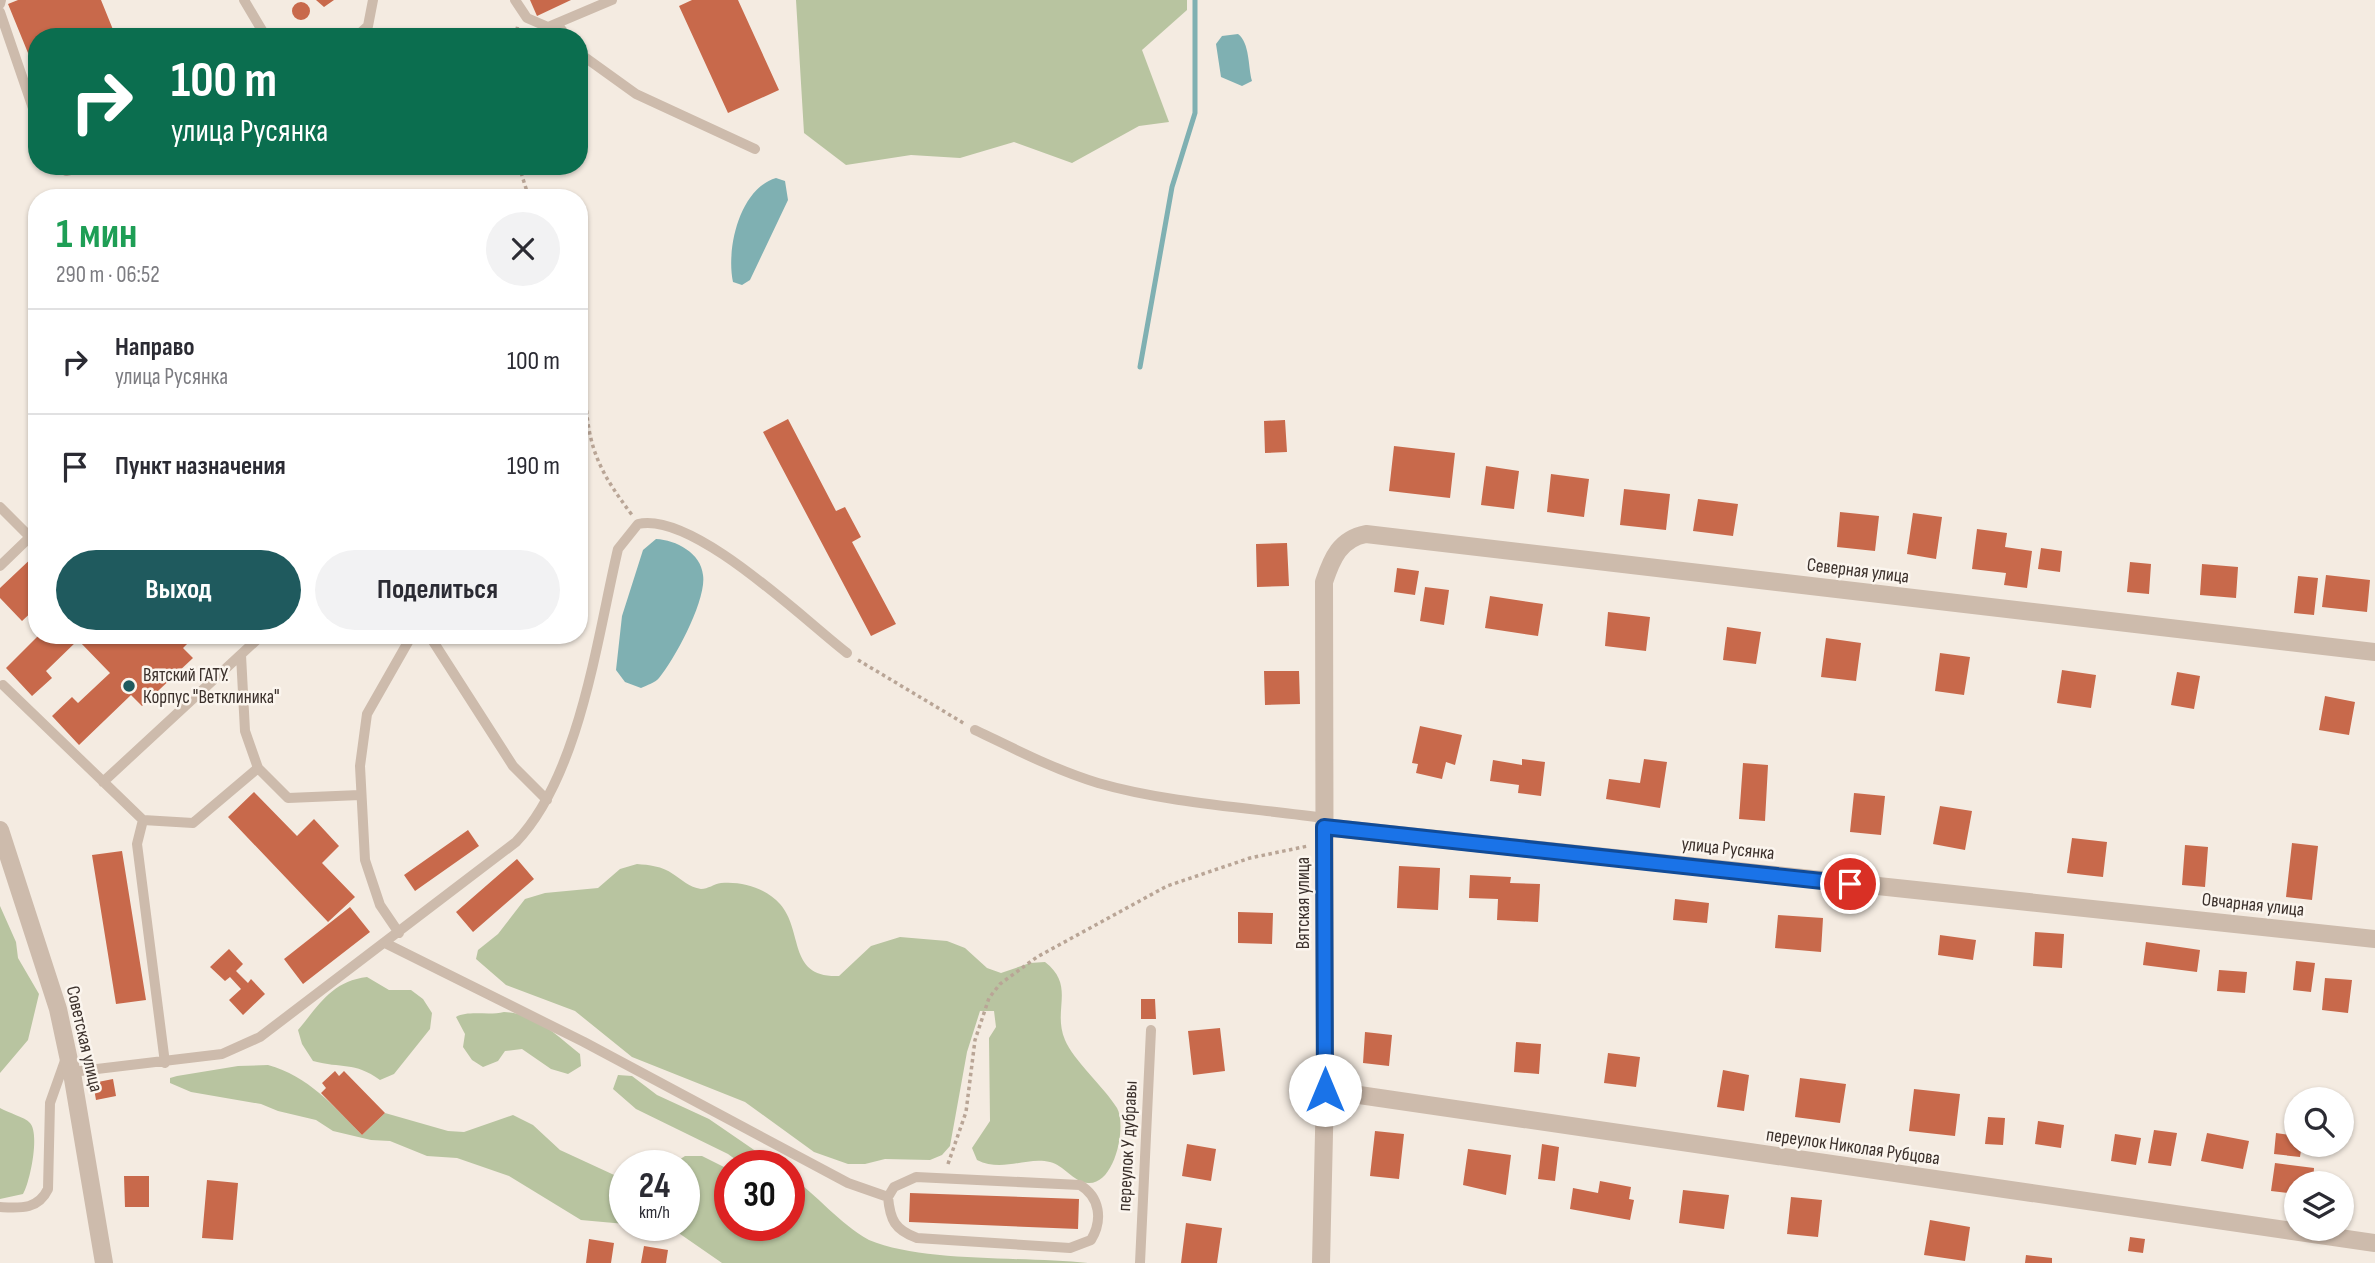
<!DOCTYPE html>
<html lang="ru">
<meta charset="utf-8">
<style>
body{margin:0;font-family:"Sofia Sans Condensed",sans-serif;background:#f2f2f3;color:#2b2b33;height:100vh;display:flex;flex-direction:column;font-size:26px;white-space:nowrap}
*{box-sizing:border-box;margin:0}
p{font-size:23px;color:#7c7c81}
.icon{flex:none;width:38px;height:38px;fill:none;stroke:currentColor;stroke-width:2;stroke-linecap:round;stroke-linejoin:round}
.map{position:relative;flex:1;overflow:hidden}
.side{position:absolute;left:28px;top:189px;width:560px;height:455px;display:flex;flex-direction:column;background:#fff;border-radius:28px;box-shadow:0 2px 5px #0004}
.side>*{flex:none}
.hud{position:absolute;left:28px;top:28px;width:560px;height:147px;border-radius:28px;box-shadow:0 2px 5px #0004;background:#0b6e4f;color:#fff;overflow:hidden}
.buttons{position:absolute;left:2284px;top:1087px;display:grid;gap:14px}
.buttons a{display:grid;place-items:center;width:70px;height:70px;border-radius:50%;background:#fff;box-shadow:0 2px 5px #0004;font-size:35px}
.speed{position:absolute;left:609px;top:1150px;display:flex;gap:14px;font-size:35px;font-weight:700;text-align:center}
.speed>*{display:grid;place-content:center;width:91px;height:91px;border-radius:50%;background:#fff;box-shadow:0 2px 5px #0004;line-height:1}
.speed small{font-size:18px;font-weight:400}
.speed .limit{border:10px solid #d22;background:#fff;color:#111}
.pin{position:absolute;display:grid;place-items:center;width:60px;height:60px;color:#fff;margin:-30px;border:4px solid #fff;border-radius:50%;box-shadow:0 2px 7px #0007}
.me{position:absolute;width:77px;margin:-38px;rotate:0deg;stroke-linejoin:round;filter:drop-shadow(0 0 5px #0008)}
.turn{display:flex;align-items:center;gap:24px;height:147px;padding:0 28px;font-size:32px}
.turn .icon{width:91px;height:91px;stroke-width:2.5}
.turn b{display:block;font-size:49px;line-height:60px}
.round{display:grid;place-items:center;flex:none;width:74px;height:74px;border-radius:37px;background:#f2f2f3}
.headline{display:flex;align-items:center;justify-content:space-between;height:119px;padding:0 28px}
h1{font-size:42px;font-weight:700;line-height:52px;color:#1e9e55}
.button{display:flex;gap:14px;margin-top:auto;padding:14px 28px}
.button a{flex:1;height:80px;border-radius:42px;background:#1f5a5e;color:#fff;font-size:28px;font-weight:700;line-height:80px;text-align:center}
.button a+a{background:#f2f2f3;color:#2b2b33}
ul{padding:0;list-style:none}
li{display:flex;align-items:center;gap:21px;height:105px;padding:0 28px;border-top:2px solid #e1e1e2}
li div{flex:1}
li b{display:block;font-size:26px}
li em{font-style:normal}
.map>svg:first-child{display:block}
</style>
<div class="map">
<svg width="2375" height="1263" viewBox="0 0 2375 1263">
<rect width="100%" height="100%" fill="#f4ebe1"/>
<path fill="#b8c4a0" d="M796,0h391v10l-45,40 27,72 -30,4 -67,37 -58,-21 -54,16 -49,-3 -65,10 -42,-32z
M637,864c12,1 25,2 36,10 9,6 16,13 28,15 7,0 13,-5 20,-6 21,-2 45,5 59,21 24,27 7,74 59,72l32,-30 29,-9 47,4 18,7 22,20 14,5 29,-10 15,-1c31,24 7,48 20,78 8,20 40,48 52,68 10,18 -2,77 -29,75 -15,-1 -24,-18 -38,-21 -23,-6 -47,11 -73,-2l-5,-12 18,-27 -1,-83 7,-11 -2,-16h-14l-13,41 -17,94 -8,9 -12,5 -45,-1 -20,5h-17l-34,-12 -69,-50 -113,-45 -57,-46 -69,-26 -30,-26 2,-9 20,-16 27,-35 20,-6 53,-5 22,-19z
M0,906l16,36 2,16 21,36 -11,46 -28,33z
M367,977l22,13h22l12,9 9,14 -2,16 -36,45 -14,6c-26,-19 -38,-11 -67,-19l-11,-17 -4,-14c21,-25 34,-49 69,-53z
M504,1012c31,1 52,23 76,42l1,12 -13,8 -17,-5 -29,-20 -17,2 -7,10 -15,6 -11,-7 -9,-13 2,-13 -9,-17c12,-7 33,-1 48,-5z
M268,1065c40,11 66,41 94,70l23,-22 63,18 16,1 49,-17 20,10 27,25 65,30v44l-44,-4 -72,-44 -52,-18 -30,-2 -37,-15 -19,-1 -38,-9 -17,-11 -38,-9 -17,-7 -70,-12 -21,-9v-5l7,-2 61,-10z
M618,1075l14,1 25,19 52,24 67,46h-33l-15,-11 -92,-45 -23,-20z
M0,1108c8,5 25,9 30,15 10,11 0,59 -7,71l-23,5z
M685,1156h17l28,14v55h59v-50c28,20 50,48 80,65 55,23 155,16 219,23h-366l-52,-36 -28,-2h42v-59l-13,-1z"/>
<path fill="#7fb0b2" d="M1238,34c12,9 10,33 14,47l-10,5 -21,-9 -5,-33 6,-8z
M776,178l9,3 3,19 -38,80 -8,5 -9,-3c-7,-32 6,-93 43,-104z
M656,539c20,1 45,14 47,36 4,24 -28,84 -44,103 -4,5 -12,7 -18,10l-16,-6 -9,-12 6,-54 21,-66z"/>
<g fill="none" stroke-linecap="round" stroke-linejoin="round">
<path stroke="#7fb0b2" stroke-width="5" d="M1140,367l32,-180 23,-74v-113"/>
</g>
<path fill="#c8694b" d="M18,0h83l15,37h-79v38l-29,-71z
M316,0h18l-10,7z
M530,0h41l-34,16z
M692,0h46l41,90 -51,23 -49,-107z
M292 11a9 9 0 1 1 18 0a9 9 0 1 1-18 0Z
M788,419l48,92 9,-4 16,30 -9,5 44,82 -25,12 -108,-204z
M1285,420l2,32 -22,1 -1,-32z
M1394,446l61,7 -5,45 -61,-7z
M1486,466l33,5 -5,38 -33,-4z
M1551,474l38,5 -5,38 -37,-5z
M1624,489l46,5 -4,36 -46,-5z
M1698,499l40,5 -5,32 -40,-5z
M1840,512l39,4 -4,35 -38,-4z
M1913,513l29,4 -6,42 -29,-5z
M1977,529l30,4 -2,14 27,4 -5,37 -23,-3 2,-12 -34,-4z
M1287,543l2,43 -32,1 -1,-43z
M2041,548l21,3 -2,21 -22,-3z
M37,553v54l-15,14 -22,-23v-10z
M2130,562l21,2 -2,30 -22,-2z
M2202,564l36,3 -2,31 -36,-3z
M1397,568l22,3 -4,24 -21,-3z
M2326,575l44,5 -3,32 -45,-5z
M2298,576l20,2 -4,37 -20,-2z
M1425,587l24,3 -5,35 -24,-4z
M1490,596l53,8 -5,32 -53,-8z
M1608,612l42,5 -4,34 -41,-5z
M1727,627l34,5 -5,32 -33,-4z
M39,635h157l-13,13 10,10 -51,48 -11,-11 -52,50 -27,-29 20,-19 6,6 32,-30 -32,-33 -32,31 6,7 -20,18 -26,-28z
M1826,638l35,5 -5,38 -35,-4z
M1940,653l30,4 -6,38 -29,-4z
M2062,670l34,5 -5,33 -34,-5z
M1264,671h35l1,33 -35,1z
M2177,672l23,4 -6,33 -23,-4z
M2325,696l30,6 -6,33 -30,-5z
M1420,726l42,9 -7,30 -9,-3 -4,17 -26,-6 2,-9 -6,-1z
M1522,759l23,3 -4,34 -23,-3 1,-8 -29,-4 3,-21 29,5z
M1644,759l23,3 -7,46 -54,-9 3,-20 31,4z
M1743,763l25,2 -3,56 -26,-2z
M254,792l43,44 17,-17 25,27 -17,17 33,34 -27,25 -100,-105z
M1854,793l31,3 -4,39 -31,-3z
M1940,806l32,5 -7,39 -32,-6z
M468,830l11,16 -64,45 -11,-16z
M2072,838l35,4 -4,35 -36,-4z
M2292,843l26,3 -6,54 -26,-3z
M2185,845l23,2 -3,40 -23,-2z
M122,851l24,149 -30,4 -24,-149z
M517,859l17,20 -61,53 -17,-20z
M1399,866l41,2 -2,42 -41,-2z
M1470,875l41,2 -1,6 30,1 -2,38 -41,-2 1,-21 -29,-1z
M1675,899l34,4 -2,20 -34,-3z
M350,907l20,25 -67,52 -19,-25z
M1238,912l35,1 -1,31 -34,-1z
M1778,915l45,3 -2,34 -46,-4z
M2035,932l29,2 -2,34 -29,-2z
M1940,935l36,5 -3,20 -35,-5z
M2146,942l54,8 -3,22 -54,-7z
M229,949l14,15 -7,7 12,12 3,-4 14,15 -22,21 -14,-15 12,-11 -11,-12 -5,4 -15,-14z
M2296,961l19,2 -4,29 -18,-2z
M2219,970l28,2 -2,21 -28,-2z
M2325,978l27,2 -4,33 -26,-3z
M1141,999h14l1,20h-15z
M1220,1028l5,43 -32,4 -5,-44z
M1365,1032l27,3 -3,31 -26,-3z
M1516,1042l25,2 -2,30 -25,-2z
M1608,1053l32,4 -4,30 -32,-4z
M1723,1070l26,5 -5,36 -27,-4z
M335,1071l4,5 5,-5 41,42 -23,22 -41,-42 5,-5 -4,-5z
M1800,1078l46,6 -6,39 -45,-6z
M113,1079l3,17 -20,4 -3,-17z
M1914,1089l46,5 -5,42 -46,-5z
M1988,1117l17,1 -2,27 -18,-1z
M2038,1121l26,4 -3,23 -26,-4z
M2154,1130l23,3 -6,33 -23,-3z
M1375,1131l29,3 -5,45 -29,-3z
M2207,1133l42,8 -6,28 -42,-8z
M2276,1133l20,3v8h6l-2,13 -26,-3z
M2115,1134l26,4 -5,27 -25,-4z
M1187,1144l29,5 -5,32 -29,-5z
M1542,1144l17,3 -4,34 -17,-2z
M1468,1149l43,6 -5,40 -43,-10z
M2275,1163l39,5 -1,15h-17v11l-25,-3z
M124,1176h25v31h-24z
M207,1180l31,3 -5,57 -31,-2z
M1600,1181l31,6 -2,12 5,1 -4,20 -60,-11 3,-21 25,5z
M1683,1190l46,5 -5,34 -45,-6z
M910,1193l169,6 -1,30 -169,-7z
M1791,1197l31,3 -4,37 -31,-3z
M1930,1220l40,7 -5,34 -41,-6z
M1186,1223l36,5 -5,35h-36z
M2130,1237l15,2 -2,14 -15,-2z
M589,1239l25,4 -3,20h-25z
M644,1246l24,4 -2,13h-25z
M2026,1255l26,3v5h-27z"/>
<g fill="none" stroke-linecap="round" stroke-linejoin="round">
<path stroke="#b9a596" stroke-width="3.5" stroke-dasharray="3.5 3.5" stroke-linecap="butt" d="M515,37l3,-12
M519,166l10,32
M579,327c10,25 5,50 7,76 3,50 17,73 46,112
M858,660l107,64
M948,1164l18,-52 9,-72 14,-42 11,-14 37,-27 130,-71 83,-28 58,-12"/>
<path stroke="#cdbbac" stroke-width="10" d="M244,0l22,37
M515,0l12,18 21,9 64,-27
M0,4l1,-4
M0,12l37,108
M558,25l9,12
M356,37l12,-11 5,-26
M579,53l57,41 119,55
M57,166l9,5 22,-5
M0,507l30,30 7,-7
M0,566l30,-29
M429,635l84,131 34,34
M3,685l140,135 50,3 65,-55 -13,-37 -4,-76
M975,730c40,19 80,40 123,53 69,20 154,25 226,35
M258,768l30,30 72,-3
M103,782l159,-147
M143,820l-6,24 28,219
M399,933l-19,-28 -15,-45 -5,-94 7,-52 45,-79
M385,943l199,99 264,141 40,14 6,-10 22,-10 164,8c20,12 23,35 11,55l-21,8 -153,-10c-22,-8 -27,-18 -29,-41
M72,1072l150,-18 38,-17 256,-195c64,-67 81,-204 102,-293l20,-25c55,-13 166,96 209,129
M0,1207c20,1 38,3 48,-18l2,-86 16,-45
M1140,1263l11,-233"/>
<path stroke="#cdbbac" stroke-width="18" d="M1324,827l1051,112
M1325,1090l1050,153
M1321,1263l4,-173 -1,-508c8,-24 16,-43 42,-48l1009,118"/>
<path stroke="#cdbbac" stroke-width="18" d="M0,830l58,179 15,70 31,184"/>
</g>
<g fill="none" stroke-linecap="round" stroke-linejoin="round">
<defs>
<path id="route" d="M1325,1090l-1,-263 526,57"/>
</defs>
<use href="#route" stroke="#114b97" stroke-width="18"/>
<use href="#route" stroke="#1a73e8" stroke-width="12"/>
</g>
<circle fill="#1f5a5e" stroke="#fbf5ee" stroke-width="2.5" cx="129" cy="686" r="7"/>
<g text-anchor="middle" dominant-baseline="central" stroke-width="5" stroke-linejoin="round" paint-order="stroke">
<g font-size="19" fill="#3b302b" stroke="#fbf5ee">
<text transform="translate(1858 571) rotate(7)">Северная улица</text>
<text transform="translate(1728 849) rotate(6)">улица Русянка</text>
<text transform="translate(1303 903) rotate(-90)">Вятская улица</text>
<text transform="translate(2253 905) rotate(6)">Овчарная улица</text>
<text transform="translate(84 1039) rotate(77)">Советская улица</text>
<text transform="translate(1128 1146) rotate(-87)">переулок У дубравы</text>
<text transform="translate(1853 1147) rotate(8)">переулок Николая Рубцова</text>
</g>
<g font-size="19" fill="#3b302b" stroke="#fbf5ee" text-anchor="start">
<text x="143" y="675">Вятский ГАТУ.<tspan x="143" dy="22">Корпус "Ветклиника"</tspan></text>
</g>
</g>
</svg>
<div class="buttons">
<a><svg class="icon" aria-label="search" viewBox="0 0 24 24"><circle cx="10" cy="10" r="6"/><path d="M15 15l6 6"/></svg></a>
<a><svg class="icon" aria-label="layers" viewBox="0 0 24 24"><path d="M12 4l9 5-9 5-9-5zM3 14l9 5 9-5"/></svg></a>
</div>
<div class="speed"><div>24<small>km/h</small></div><div class="limit">30</div></div>
<div class="pin" style="left:1850px;top:884px;background:#d93025"><svg class="icon" aria-label="arrive" viewBox="0 0 24 24"><path d="M6 21V4h12l-3 4 3 4H6"/></svg></div>
<svg class="me" style="left:1325px;top:1090px" viewBox="-20 -20 40 40"><circle r="19" fill="#fff"/><path d="M0-13L10 11 0 6-10 11z" fill="#1a73e8"/></svg>
<div class="hud">
<div class="turn"><svg class="icon" aria-label="right" viewBox="0 0 24 24"><path d="M7 20v-9h11M14 6l5 5-5 5"/></svg><div><b>100 m</b>улица Русянка</div></div>
</div>
<section class="side">
<div class="headline"><div><h1>1 мин</h1><p>290 m · 06:52</p></div><a class="round"><svg class="icon" aria-label="close" viewBox="0 0 24 24"><path d="M6 6l12 12M18 6L6 18"/></svg></a></div>
<ul>
<li><svg class="icon" aria-label="right" viewBox="0 0 24 24"><path d="M7 20v-9h11M14 6l5 5-5 5"/></svg><div><b>Направо</b><p>улица Русянка</p></div><em>100 m</em></li>
<li><svg class="icon" aria-label="arrive" viewBox="0 0 24 24"><path d="M6 21V4h12l-3 4 3 4H6"/></svg><div><b>Пункт назначения</b></div><em>190 m</em></li>
</ul>
<div class="button"><a>Выход</a><a>Поделиться</a></div>
</section>
</div>
